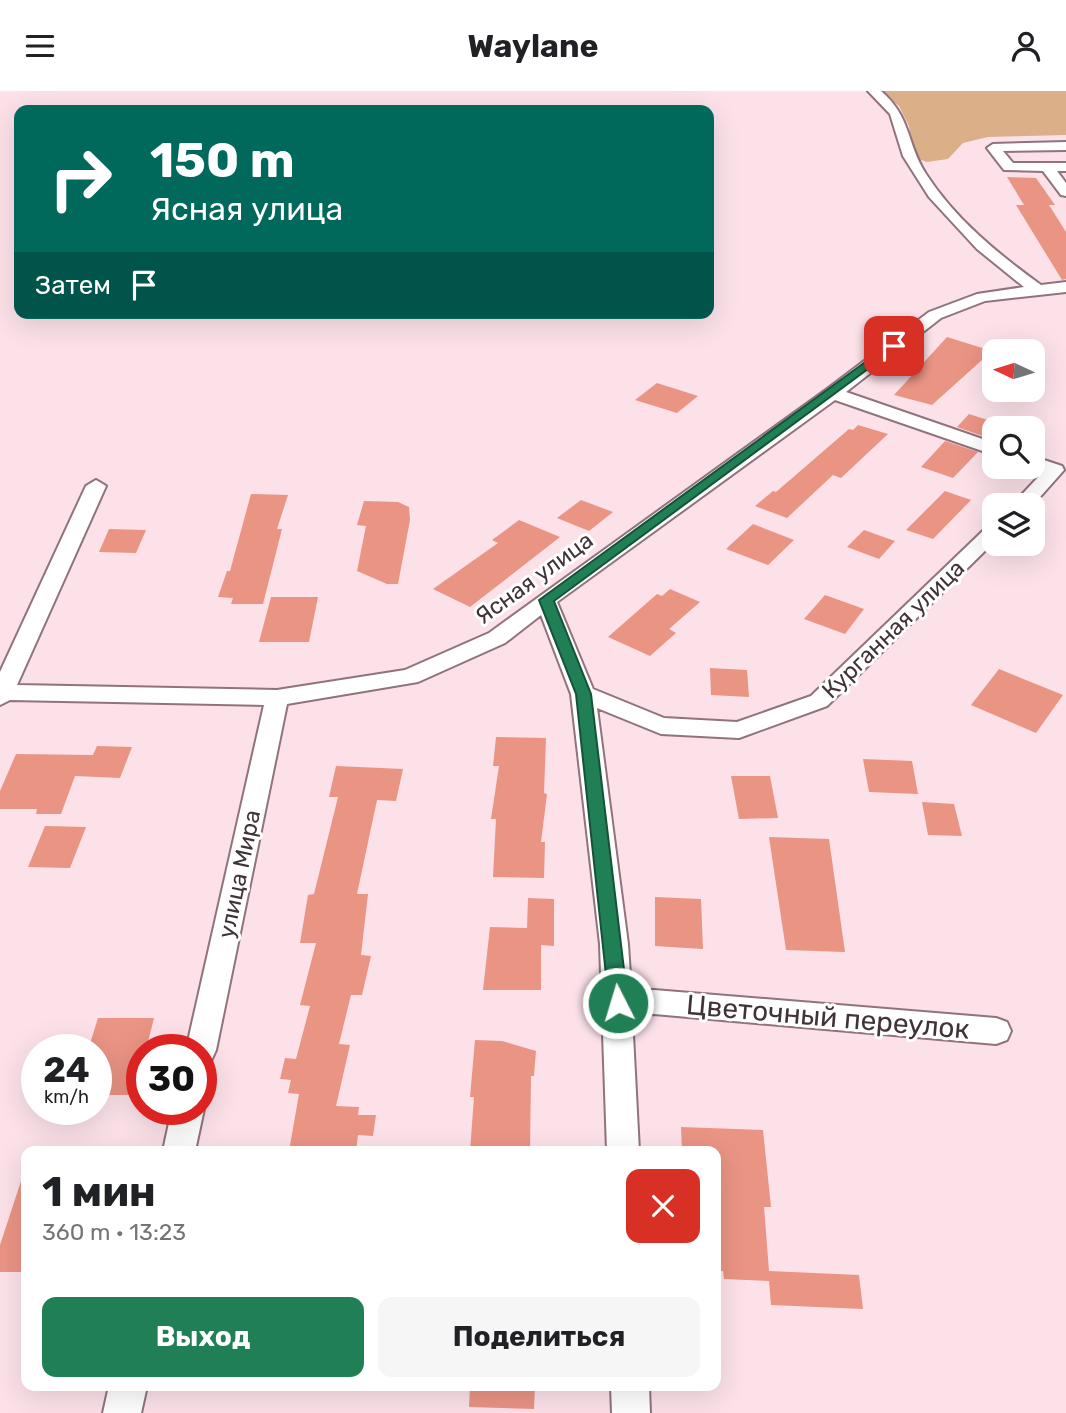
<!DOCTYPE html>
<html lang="ru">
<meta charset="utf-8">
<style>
body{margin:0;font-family:Rubik,sans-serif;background:#f6f6f6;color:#202124;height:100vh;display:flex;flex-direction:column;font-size:26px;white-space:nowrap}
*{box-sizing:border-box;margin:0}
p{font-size:23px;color:#757577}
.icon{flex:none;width:38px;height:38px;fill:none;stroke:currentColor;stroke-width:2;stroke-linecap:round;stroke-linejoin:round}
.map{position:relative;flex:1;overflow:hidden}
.panel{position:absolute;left:21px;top:1055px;width:700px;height:245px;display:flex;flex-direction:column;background:#fff;border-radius:14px;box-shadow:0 7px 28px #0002}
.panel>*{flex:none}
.hud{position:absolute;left:14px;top:14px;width:700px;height:214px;border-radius:14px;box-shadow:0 7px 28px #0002;background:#00695c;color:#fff;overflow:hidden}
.needle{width:46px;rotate:274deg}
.tools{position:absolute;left:982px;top:248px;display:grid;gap:14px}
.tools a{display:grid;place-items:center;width:63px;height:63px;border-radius:14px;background:#fff;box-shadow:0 7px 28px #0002;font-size:35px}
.speed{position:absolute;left:21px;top:943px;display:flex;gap:14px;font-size:35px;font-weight:700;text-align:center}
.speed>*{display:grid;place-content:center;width:91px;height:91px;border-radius:50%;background:#fff;box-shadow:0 7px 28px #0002;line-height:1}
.speed small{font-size:18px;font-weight:400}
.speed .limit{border:10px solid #d22;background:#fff;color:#111}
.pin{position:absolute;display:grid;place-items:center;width:60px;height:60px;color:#fff;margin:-30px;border-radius:14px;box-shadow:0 4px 10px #0006}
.me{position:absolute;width:77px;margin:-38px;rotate:355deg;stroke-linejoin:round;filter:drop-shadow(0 0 5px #0008)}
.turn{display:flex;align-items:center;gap:24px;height:147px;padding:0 21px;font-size:32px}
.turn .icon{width:91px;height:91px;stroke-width:2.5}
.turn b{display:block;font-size:49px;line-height:60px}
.then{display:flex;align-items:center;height:66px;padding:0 21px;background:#0003;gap:14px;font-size:26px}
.round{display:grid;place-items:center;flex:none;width:74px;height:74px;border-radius:14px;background:#f6f6f6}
.overview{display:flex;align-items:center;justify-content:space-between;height:119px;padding:0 21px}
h1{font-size:42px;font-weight:700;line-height:52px}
.cta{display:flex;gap:14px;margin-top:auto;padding:14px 21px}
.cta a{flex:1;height:80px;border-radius:14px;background:#217f56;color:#fff;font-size:28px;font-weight:700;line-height:80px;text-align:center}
.cta a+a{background:#f6f6f6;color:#202124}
header{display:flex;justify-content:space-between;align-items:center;height:91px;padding:0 21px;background:#fff;font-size:32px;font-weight:700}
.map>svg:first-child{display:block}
</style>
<header><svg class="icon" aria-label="menu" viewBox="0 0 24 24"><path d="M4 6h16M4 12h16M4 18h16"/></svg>Waylane<svg class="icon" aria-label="person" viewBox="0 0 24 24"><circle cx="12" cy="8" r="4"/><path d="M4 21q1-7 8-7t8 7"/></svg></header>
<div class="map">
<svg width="1066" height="1322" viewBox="0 0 1066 1322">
<rect width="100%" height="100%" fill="#fce1e9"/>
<path fill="#dbb089" d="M881,0h185v44l-78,2 -25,6 -15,16 -21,3 -9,-3 -6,-12 -3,-21 -10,-20z"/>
<path fill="#ea9484" d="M1007,86l29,1 19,27h-6l17,27v47l-4,1 -46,-75h8z
M947,246l45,14 -60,54 -38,-10z
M657,292l41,13 -21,17 -42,-13z
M969,323l25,8v14l-3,3 -34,-12z
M858,334l30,9 -47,44 -8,-3 -46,43 -32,-12 18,-15 3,1 73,-63 4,1z
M945,350l33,11 -25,26 -32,-11z
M945,400l26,9 -38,39 -27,-9z
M251,403l37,1 -11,34h5l-19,75h-32l2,-6 -15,-1 9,-26h3z
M581,409l32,12 -24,19 -32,-13z
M364,410l34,1 11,5 1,13 -12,64h-11l-30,-13 9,-45 -9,-1z
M519,429l41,17 -90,70 -37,-18 65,-46 -6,-3z
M753,433l41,16 -26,25 -42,-16z
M109,438l37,1 -10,23 -37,-1z
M864,439l31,11 -16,18 -32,-12z
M670,498l30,13 -31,27 7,4 -26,23 -42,-19 49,-43 5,2z
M825,504l39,14 -19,25 -41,-15z
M271,506h47l-9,45h-50z
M710,577l37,2 2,27 -38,-2z
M999,578l64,26 -27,38 -65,-28z
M496,646l50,1 -2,55 3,1 -6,48h4l-1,36 -51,-1 3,-58h-5l8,-53h-6z
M97,655l35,1 -12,31 -45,-2 -14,38h-25l1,-5h-37v-18l16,-37 77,1z
M863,668l49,2 6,33 -49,-2z
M336,675l67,3 -7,32 -19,-1 -20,94h11l-7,61 10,1 -9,39h-11l-12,49 11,1 -14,61 23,1 -1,8h18l-3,21 -15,-1 -2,16h-67l10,-57 -11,-1 3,-13 -11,-1 5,-21 11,1 14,-53 -10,-1 16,-62h-16l8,-48 6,-1 24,-97h-9z
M731,685h39l8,42 -39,1z
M922,711l32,2 8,32 -34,-1z
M45,735l41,1 -16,41 -42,-1z
M769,746l60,2 16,113 -59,-2z
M655,806l46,2 2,50 -48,-3z
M528,807l26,1v47l-13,-1v45h-58l7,-63 37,1z
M98,927h56l-8,32h-4v16l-8,29h-38v-45h-8z
M475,949l27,1 34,10 -2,25h-3l-1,75h-60l4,-54h-4z
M681,1036l82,3 8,77h-7l5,64 90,4 4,34 -92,-4 -2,-24 -45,-2 -1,-8h-7v-120h-34z
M22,1087l4,1v93h-26v-27z
M470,1295h65l-1,23 -65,-2z"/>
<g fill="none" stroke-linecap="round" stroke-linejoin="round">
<defs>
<path id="minor" d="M868,0h13c31,27 25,52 45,83 29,45 72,80 115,111l25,-3v10l-81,9 -44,17 -95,74 148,51v12l-159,-55 -278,202 36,87 71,29 73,4 74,-26 176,-169 7,-2v17l-167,164 -88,32 -78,-4 -64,-26 31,236 3,47 23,-1 342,28 11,4 4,9 -4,9 -11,4 -342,-30 -22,1 7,136h-32l-7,-207 -29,-250 -30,-79 -36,28 -87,39 -131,22 -71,346 -4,9 -11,4v-13h-15l78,-345 -254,-5 -10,5v-33l86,-186 10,-6 10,6 -89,199 260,5 128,-20 84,-37 338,-244 102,-77 48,-18 47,-7 -47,-38 -48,-52 -26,-41 -13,-42z
M1066,51v8l-63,1 10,12h53v8h-9l9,12v13l-5,-1 -18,-24 -39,-1 -17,-22 6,-4z
M1032,365l30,10 2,4 -32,36h-21l32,-34 -14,-5h3z
M201,1013l3,5 -9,42h-32l9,-42h29z
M109,1295h38l-6,27h-38z
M611,1295h38l1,27h-38z"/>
</defs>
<use href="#minor" stroke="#90737c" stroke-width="4"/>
<use href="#minor" fill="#fff" fill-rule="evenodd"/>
</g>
<path fill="#217f56" stroke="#155338" stroke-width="2" d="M890,253l9,2 -345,255 37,93 37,309 -3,5 -7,3 -6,-3 -3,-5 -33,-309 -37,-94z"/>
<g text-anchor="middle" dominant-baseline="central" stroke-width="6" stroke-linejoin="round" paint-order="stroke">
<g font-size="23" fill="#413438" stroke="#fff">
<text transform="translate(534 487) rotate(-36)">Ясная улица</text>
<text transform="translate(893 538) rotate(-44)">Курганная улица</text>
<text transform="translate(239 783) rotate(-78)">улица Мира</text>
</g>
<g font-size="28" fill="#413438" stroke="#fff">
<text transform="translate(828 926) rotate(5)">Цветочный переулок</text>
</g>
</g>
</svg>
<div class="tools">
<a><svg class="needle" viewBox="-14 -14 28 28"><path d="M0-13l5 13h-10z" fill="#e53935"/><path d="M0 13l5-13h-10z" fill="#757577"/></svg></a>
<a><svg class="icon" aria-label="search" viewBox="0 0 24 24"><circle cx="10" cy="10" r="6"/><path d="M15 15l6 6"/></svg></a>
<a><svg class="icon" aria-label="layers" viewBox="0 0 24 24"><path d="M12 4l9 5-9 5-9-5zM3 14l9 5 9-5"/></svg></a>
</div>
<div class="speed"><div>24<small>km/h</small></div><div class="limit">30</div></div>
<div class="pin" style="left:894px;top:255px;background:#d93025"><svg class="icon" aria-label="arrive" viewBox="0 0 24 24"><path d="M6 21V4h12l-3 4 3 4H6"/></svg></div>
<svg class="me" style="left:618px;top:912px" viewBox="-20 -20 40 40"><circle r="17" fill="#217f56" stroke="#fff" stroke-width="3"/><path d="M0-11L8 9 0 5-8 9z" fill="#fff"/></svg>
<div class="hud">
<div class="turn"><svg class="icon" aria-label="right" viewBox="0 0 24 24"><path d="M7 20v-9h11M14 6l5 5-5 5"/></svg><div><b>150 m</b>Ясная улица</div></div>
<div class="then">Затем<svg class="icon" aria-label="arrive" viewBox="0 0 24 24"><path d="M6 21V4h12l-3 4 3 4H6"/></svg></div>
</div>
<section class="panel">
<div class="overview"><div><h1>1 мин</h1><p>360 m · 13:23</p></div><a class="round" style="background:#d93025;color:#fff"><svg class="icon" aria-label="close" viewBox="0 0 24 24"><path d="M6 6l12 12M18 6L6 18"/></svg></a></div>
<div class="cta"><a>Выход</a><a>Поделиться</a></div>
</section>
</div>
